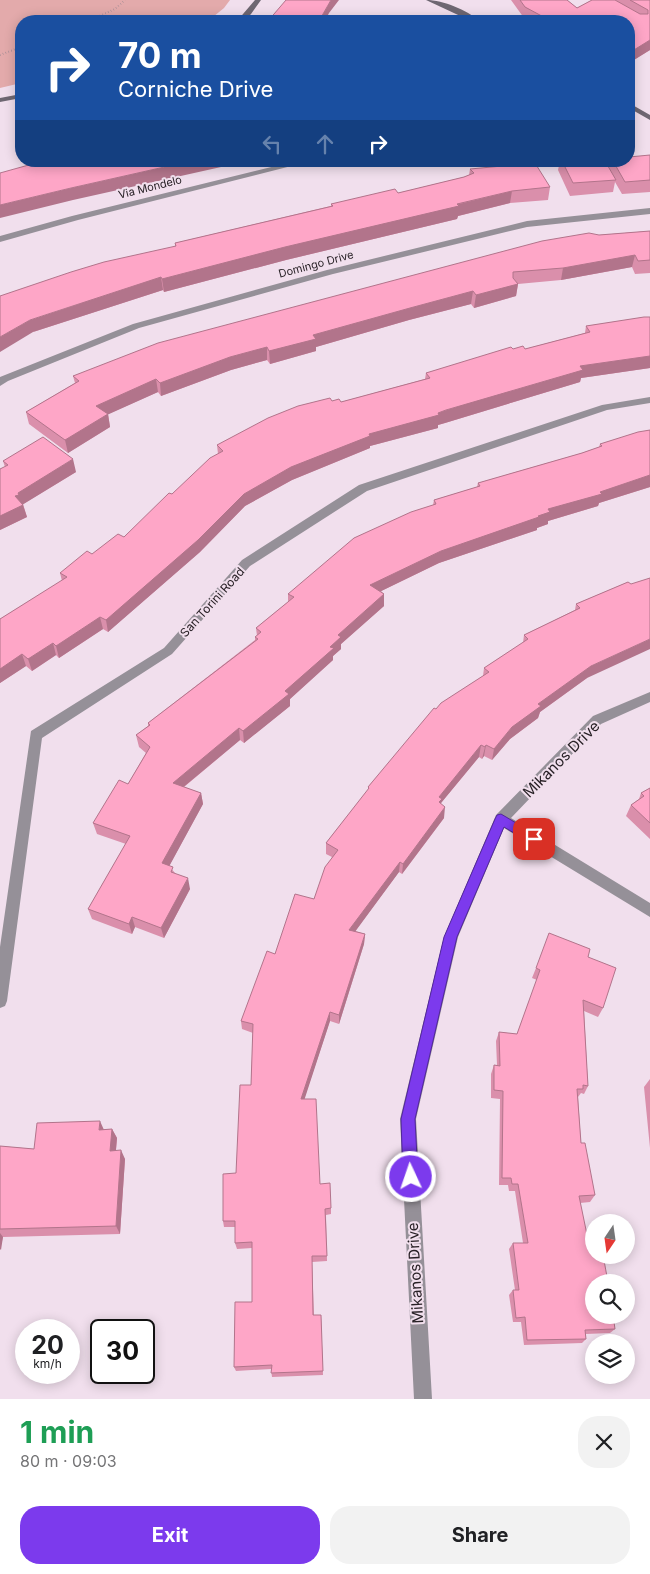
<!DOCTYPE html>
<meta charset="utf-8">
<style>
body{margin:0;font-family:Inter,sans-serif;background:#f2f2f2;color:#202124;height:100vh;display:flex;flex-direction:column;font-size:19px;white-space:nowrap}
*{box-sizing:border-box;margin:0}
p{font-size:16px;color:#757577}
.icon{flex:none;width:28px;height:28px;fill:none;stroke:currentColor;stroke-width:2;stroke-linecap:round;stroke-linejoin:round}
.map{position:relative;height:1399px;overflow:hidden}
.sheet{display:flex;flex-direction:column;background:#fff;flex:1}
.sheet>*{flex:none}
.banner{position:absolute;left:15px;top:15px;width:620px;height:152px;border-radius:20px;box-shadow:0 2px 12px #0003;background:#1a4fa0;color:#fff;overflow:hidden}
.needle{width:32px;rotate:193deg}
.fabs{position:absolute;left:585px;top:1214px;display:grid;gap:10px}
.fabs a{display:grid;place-items:center;width:50px;height:50px;border-radius:50%;background:#fff;box-shadow:0 2px 12px #0003;font-size:25px}
.speed{position:absolute;left:15px;top:1319px;display:flex;gap:10px;font-size:25px;font-weight:700;text-align:center}
.speed>*{display:grid;place-content:center;width:65px;height:65px;border-radius:50%;background:#fff;box-shadow:0 2px 12px #0003;line-height:1}
.speed small{font-size:12px;font-weight:400}
.speed .limit{border:2px solid #111;border-radius:8px;background:#fff;color:#111}
.pin{position:absolute;display:grid;place-items:center;width:42px;height:42px;color:#fff;margin:-21px;border-radius:10px;box-shadow:0 2px 8px #0006}
.me{position:absolute;width:55px;margin:-28px;rotate:357deg;stroke-linejoin:round;filter:drop-shadow(0 0 4px #0008)}
.turn{display:flex;align-items:center;gap:18px;height:105px;padding:0 20px;font-size:22px}
.turn .icon{width:65px;height:65px;stroke-width:2.5}
.turn b{display:block;font-size:35px;line-height:42px}
.lanes{display:flex;align-items:center;height:48px;padding:0 20px;background:#0003;justify-content:center;gap:25px;direction:ltr}
.lanes .off{opacity:.35}
.round{display:grid;place-items:center;flex:none;width:52px;height:52px;border-radius:20px;background:#f2f2f2}
.headline{display:flex;align-items:center;justify-content:space-between;height:85px;padding:0 20px}
h1{font-size:30px;font-weight:700;line-height:38px;color:#1e9e55}
.button{display:flex;gap:10px;margin-top:auto;padding:10px 20px}
.button a{flex:1;height:58px;border-radius:20px;background:#7c3aed;color:#fff;font-size:20px;font-weight:700;line-height:58px;text-align:center}
.button a+a{background:#f2f2f2;color:#202124}
.map>svg:first-child{display:block}
</style>
<div class="map">
<svg width="650" height="1399" viewBox="0 0 650 1399">
<rect width="100%" height="100%" fill="#f1dfed"/>
<path fill="#e3aaab" d="M0,0h230l-6,8 -16,13h-187v62l-21,5z"/>
<g fill="none" stroke-linecap="round" stroke-linejoin="round">
<path stroke="#91848e" stroke-width="2" stroke-dasharray="0.5 2.5" stroke-linecap="butt" d="M89,21l26,-12 10,-9
M0,55l21,-8"/>
<path fill="#959098" fill-rule="evenodd" d="M296,161h15l-233,59 -78,22v-6l72,-20z
M650,208v6l-123,13 -194,47 -194,54 -131,53 -8,5v-9l133,-53 194,-54 200,-49z
M650,397v6l-43,7 -240,81 -117,75 -78,88 -130,84 -35,263 -2,5 -5,2v-61l31,-216 133,-83 78,-88 117,-75 243,-80z
M650,692v10l-49,22 -90,94 139,85v14l-146,-89 -46,109 -42,182 16,280h-18l-14,-280 44,-182 52,-122 97,-99z"/>
<path fill="#6e6772" fill-rule="evenodd" d="M255,0h6l-10,14 -7,7h-7z
M426,0c18,0 40,10 54,21h-9z
M21,94v4l-21,4v-4z
M629,103l21,12v5l-21,-12z"/>
</g>
<path fill="#da8fab" d="M511,0h56l10,8 15,-8h58v50l-21,13v-42h-100l-5,-3z
M650,155v37l-28,2 -7,-12 -2,10 -43,4 -12,-26 2,-9h45l4,7 1,-7h19z
M470,169l80,18 -2,13 -38,3 -52,13 -1,3 -171,41 -122,32 -1,-2 -130,42 142,-86v-3l156,-37v-2l67,-11 66,-16 5,-2z
M650,231v42l-15,1 -3,-7 -71,13 -43,4 -2,12 -42,12 -3,-4 -62,16 -93,27v4l-46,13 -3,-4 -36,10 -70,26 -3,-4 -50,22 2,13 -42,26 -39,-29 -3,-12 49,-29 -2,-7 526,-141z
M650,317v51l-69,10 -1,4 -135,41 -7,2v3l-68,18v2l-78,32 -47,26 -45,46 -92,80 -5,-3 -44,29 -3,-3 -24,16 -6,-5 -26,17v-64l62,-38 -2,-8 64,-36 94,-83 -1,-9 115,-44 9,1 84,-23 1,-6 87,-24h12l60,-16 1,-7z
M650,430v57l-51,16 -1,3 -50,15v3l-11,4v2l-98,33 -58,28 3,3v12l-43,38v5l-8,7v4l-43,39v7l-46,37 -4,-3 -56,47 17,6 2,11 -34,62 6,7 15,16 -26,49 -29,-11 -3,7 -40,-15 -4,-10 38,-65 -29,-10 -4,-11 35,-39 18,-31 -7,-6 -3,-12 12,-9v-3l107,-83v-3l2,-1 -1,-8 32,-26v-8l145,-89 1,-5 43,-13 1,-4 104,-30 17,-6 1,-3z
M3,461l73,11 -53,32 4,13 -27,13v-61l5,-2z
M628,582l-41,96 -47,34 -2,6 -28,21 -18,21 -8,-4 -2,3 -3,-2 -38,46 3,15 -42,56 -3,-2 -44,59 10,3 -1,10 -25,80 -9,-3 -26,78 16,85 11,24v6l-5,1 1,46 -15,1 2,53h7l2,60 -51,2 -1,-8 -35,2 -2,-4 18,-65v-54l-15,1 -2,-6v-16h-11l-1,-6 13,-48 15,-88 2,-52 -11,-4 -1,-8 34,-67 39,-55 18,-42 -6,-3v-11l42,-53v-3l68,-78 47,-33 1,-8 39,-25 1,-8 51,-25 1,-6z
M650,788v51l-24,-23 5,-11 8,-6 2,-6z
M588,957l15,51 -5,9 -14,-6 4,75 -4,8 -3,-1 -3,4 3,46 14,52 -5,7 -10,1 11,51 24,75 -5,4 -24,1v5l-4,4 -58,2 -3,-23h-8l-4,-27 4,-5h2l-6,-41 4,-6h10l-8,-52h-6l-1,-6h-9l1,-86 -9,-1v-24l3,-9h3l-1,-24 3,-9 18,2 20,-54 -5,-2 4,-10z
M650,1079v69l-6,-61z
M104,1129h8l5,9 -1,12 9,9 -5,75 -117,3 -3,12v-103l34,3z"/>
<path fill="#b2748b" d="M331,0h8l-10,13 -4,8h-6z
M650,40v10l-21,13v-10z
M191,161h57l-175,39 -73,18v-13l71,-17z
M512,191l-2,12 -52,13 -1,3 -171,41 -122,32 -2,-13 123,-32z
M635,255l-3,12 -71,13 2,-12z
M161,277l2,13 -130,42 -33,20v-15l30,-17z
M518,284l-2,12 -42,12 2,-13z
M473,291l-2,13 -62,16 -93,27v4l-46,13 -1,-13 44,-16 97,-27z
M267,347v13l-36,10 -70,26 -1,-13 70,-26z
M650,356v12l-69,10 -1,4 -135,41 -7,2v3l-68,18v2l-78,32 -47,26 -45,46 -92,80 -2,-12 138,-126 47,-27 78,-33 69,-21 142,-47z
M156,379l2,13 -60,27 -2,-13z
M108,414l2,13 -42,26 -3,-13z
M73,459l3,13 -54,33h1l4,12 -27,13v-14l18,-23z
M650,475v12l-51,16 -1,3 -50,15v3l-11,4v2l-98,33 -70,34 1,-12 71,-34 97,-35 10,-7z
M384,594v12l-43,38v5l-8,7v4l-43,39v7l-46,37 -1,-12 87,-84 8,-12z
M100,617l3,12 -44,29 -3,-12z
M650,639v10l-63,29 -47,34 -2,6 -28,21 -18,21 2,-11 18,-22 26,-23 53,-38z
M53,643l3,12 -24,16 -4,-12z
M22,654l4,12 -26,17v-14z
M239,728l1,12 -65,54 -2,-11z
M481,745l-2,12 -38,46 -1,7 -1,-13z
M486,745l-2,11 -2,3 3,-12z
M201,793l2,11 -38,70 -3,-11z
M445,807l-1,11 -42,56 1,-10z
M400,862l-1,10 -50,68v-10z
M188,878l2,11 -26,49 -3,-10z
M132,917l3,10 -3,7 -3,-10z
M365,934l-1,10 -25,80v-9z
M330,1012v9l-28,86 -1,-8z
M100,1121l4,9h-5z
M112,1129l5,9 -2,22 -5,-9z
M121,1150l4,9 -5,75 -4,-8z
M0,1233l3,4 -2,13 -1,-1z"/>
<path fill="#fea6c7" stroke="#b2748b" d="M286,0h45l-12,21h-51z
M520,0h47l10,8 15,-8h23l25,14h8v-4l-18,-10h20v40l-21,13v-32h-78l-26,-14z
M650,155v25l-25,2 -12,-21h16v-4z
M43,161h148l-120,27 -71,17v-32z
M562,161h43l11,19 -43,3z
M535,163l15,24 -38,4 -55,13 2,2 -174,41 -123,32 -1,-2 -131,43 -30,17v-41l71,-24 33,-10 72,-16 -1,-3 158,-37 -2,-2 64,-15 3,4 66,-16 10,-4 -4,-4z
M650,231v29l-12,1 -3,-6 -72,13 -50,4v6l5,6 -42,11 -3,-4 -63,17 -97,27 3,4 -47,12 -2,-4 -37,10 -70,26 -4,-4 -60,27 12,8 -43,26 -39,-28 53,-31 -6,-5 85,-33 384,-102 47,-8 10,2z
M644,317h6v39l-70,10 3,4 -137,40 -8,3 1,2 -70,19 1,2 -79,31 -47,27 -46,46 -92,80 -6,-3 -44,29 -3,-3 -25,16 -6,-5 -22,15v-50l67,-42 -7,-4 27,-22 5,3 26,-20 6,3 45,-44 3,1 38,-36 13,-7 -6,-6 51,-27 30,-12 32,-8 2,3 7,-2 2,3 89,-24 -4,-5 85,-26 2,2 10,-3 2,3 65,-17 -4,-6z
M650,430v45l-50,17 2,2 -54,15 2,3 -12,4 1,1 -98,34 -71,34 14,9 -46,41 3,2 -11,10 4,1 -49,43 4,3 -46,37 -4,-3 -66,55 28,10 -39,70 11,4 -2,5 17,6 -27,50 -29,-11 -3,7 -41,-15 42,-73 -37,-13 26,-43 9,4 22,-37 -14,-12 14,-10 -2,-2 110,-84 -3,-2 6,-5 -5,-4 38,-31 -6,-3 66,-56 57,-26 25,-8 -2,-4 46,-14 -2,-3 104,-30 20,-7 -2,-2 38,-12z
M43,437l30,22 -55,34 1,2 -4,1 8,9 -23,11v-47l8,-4 -5,-4z
M650,578v61l-59,27 -53,38 3,2 -29,21 -18,22 -8,-4 -1,2 -4,-2 -42,52 3,2 -3,3 6,5 -42,57 -3,-2 -51,68 16,4 -26,81 -9,-3 -29,87h15l4,85 10,-1 1,25 -6,1 2,47h-15l1,59h8l2,56 -52,2 1,-8 -38,2 1,-65h17v-60l-17,1v-22h-12v-47l13,-1 4,-88h11l2,-61 -12,-3 26,-70 8,3 20,-60 19,5 11,-32 13,-17 -12,-7 43,-55 -1,-1 66,-79 2,1 5,-6 48,-31 -5,-4 44,-29 -4,-4 56,-27 -4,-4 52,-22 3,2z
M650,788v35l-19,-18 13,-9 -3,-3z
M549,933l41,16 -2,8 28,11 -13,40 -20,-8 5,86 -5,-1v4h-6l4,54h4l10,52 -16,1 12,58h3v1h9l5,27h-14v33h19l2,14 -30,1 1,9 -59,1 -2,-23 -9,1 -3,-28h6l-6,-47h15l-10,-59h-6l-1,-6h-9l1,-87 -9,-1v-25l6,1 -1,-34 18,2 23,-64 -4,-2z
M100,1121l-1,9 13,-1 -2,22 11,-1 -5,76 -116,3v-83l34,3 3,-26z"/>
<path fill="#7c3aed" stroke="#51269a" d="M501,814l37,22 2,3 -2,4 -4,2 -30,-18 -47,110 -42,182 3,58 -2,5 -5,2 -6,-2 -2,-5 -2,-58 43,-182 51,-118 2,-4z"/>
<g text-anchor="middle" dominant-baseline="central" stroke-width="4" stroke-linejoin="round" paint-order="stroke">
<g font-size="11" fill="#282126" stroke="#f1dfed">
<text transform="translate(150 187) rotate(-14)">Via Mondelo</text>
<text transform="translate(316 264) rotate(-15)">Domingo Drive</text>
</g>
<g font-size="12" fill="#282126" stroke="#f1dfed">
<text transform="translate(212 602) rotate(-48)">San Torini Road</text>
</g>
<g font-size="15" fill="#282126" stroke="#f1dfed">
<text transform="translate(561 759) rotate(-45)">Mikanos Drive</text>
<text transform="translate(415 1273) rotate(-93)">Mikanos Drive</text>
</g>
</g>
</svg>
<div class="fabs">
<a><svg class="needle" viewBox="-14 -14 28 28"><path d="M0-13l5 13h-10z" fill="#e53935"/><path d="M0 13l5-13h-10z" fill="#757577"/></svg></a>
<a><svg class="icon" aria-label="search" viewBox="0 0 24 24"><circle cx="10" cy="10" r="6"/><path d="M15 15l6 6"/></svg></a>
<a><svg class="icon" aria-label="layers" viewBox="0 0 24 24"><path d="M12 4l9 5-9 5-9-5zM3 14l9 5 9-5"/></svg></a>
</div>
<div class="speed"><div>20<small>km/h</small></div><div class="limit">30</div></div>
<div class="pin" style="left:534px;top:839px;background:#d93025"><svg class="icon" aria-label="arrive" viewBox="0 0 24 24"><path d="M6 21V4h12l-3 4 3 4H6"/></svg></div>
<svg class="me" style="left:411px;top:1177px" viewBox="-20 -20 40 40"><circle r="17" fill="#7c3aed" stroke="#fff" stroke-width="3"/><path d="M0-11L8 9 0 5-8 9z" fill="#fff"/></svg>
<div class="banner">
<div class="turn"><svg class="icon" aria-label="right" viewBox="0 0 24 24"><path d="M7 20v-9h11M14 6l5 5-5 5"/></svg><div><b>70 m</b>Corniche Drive</div></div>
<div class="lanes"><svg class="icon off" aria-label="left" viewBox="0 0 24 24"><path d="M17 20v-9H6M10 6l-5 5 5 5"/></svg><svg class="icon off" aria-label="ahead" viewBox="0 0 24 24"><path d="M12 20V5M6 11l6-6 6 6"/></svg><svg class="icon" aria-label="right" viewBox="0 0 24 24"><path d="M7 20v-9h11M14 6l5 5-5 5"/></svg></div>
</div>
</div>
<section class="sheet">
<div class="headline"><div><h1>1 min</h1><p>80 m · 09:03</p></div><a class="round"><svg class="icon" aria-label="close" viewBox="0 0 24 24"><path d="M6 6l12 12M18 6L6 18"/></svg></a></div>
<div class="button"><a>Exit</a><a>Share</a></div>
</section>
